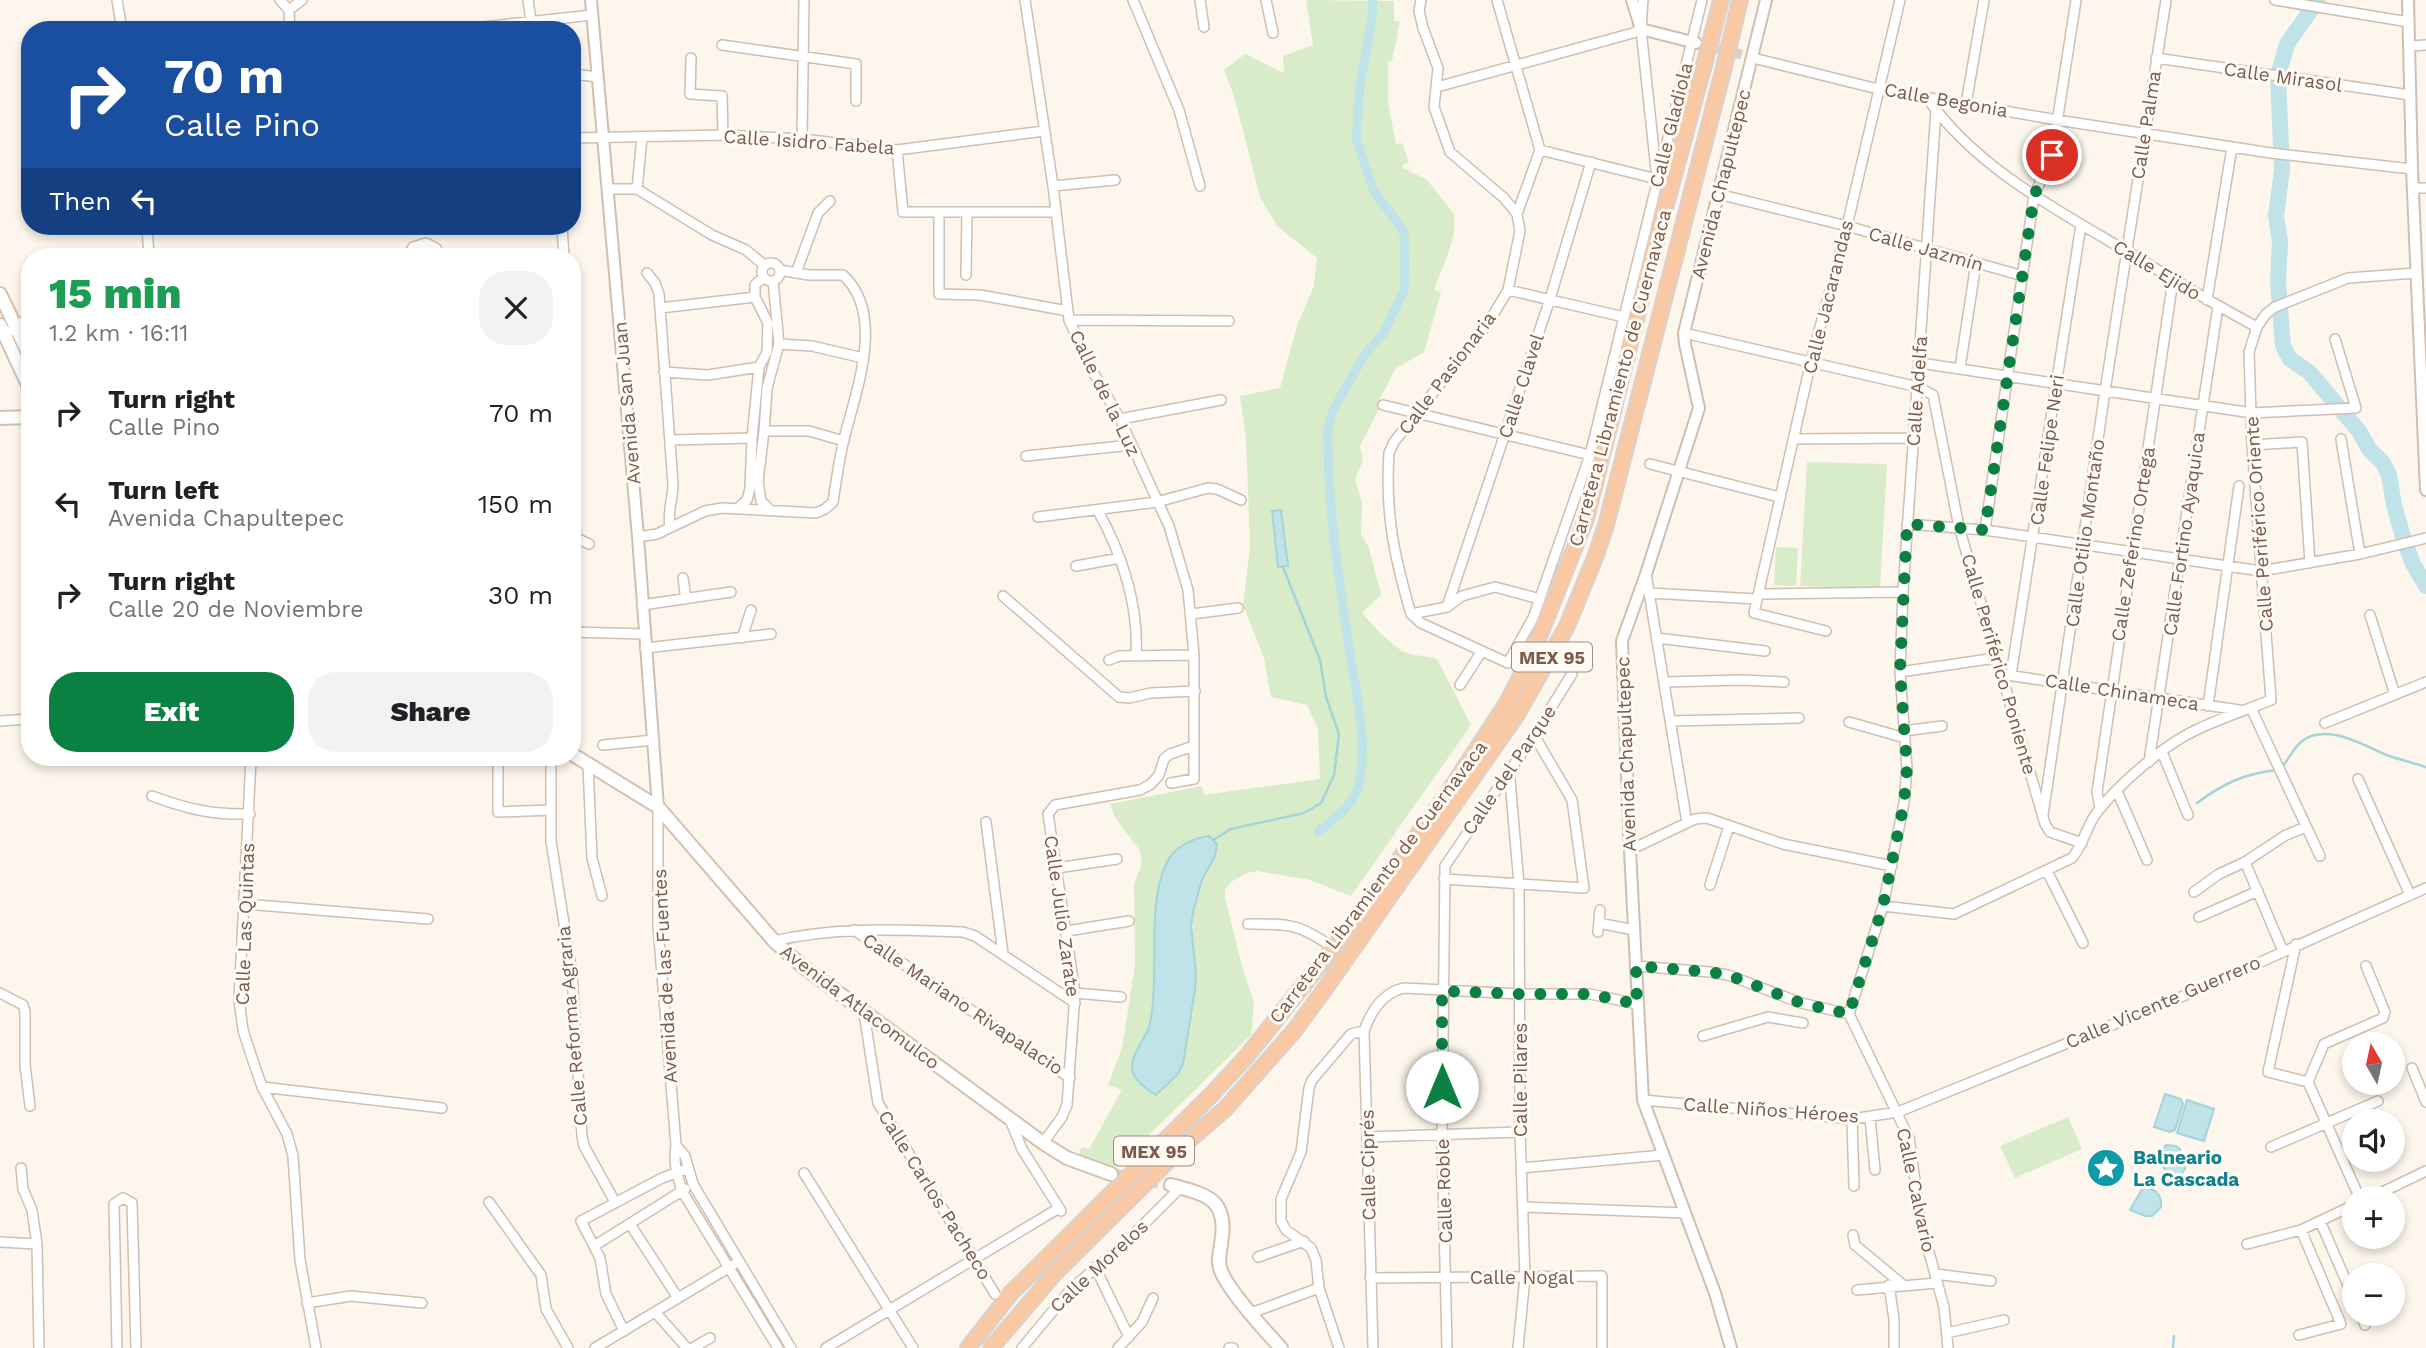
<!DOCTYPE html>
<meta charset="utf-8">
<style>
body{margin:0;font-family:"Work Sans",sans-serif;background:#f2f2f2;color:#202124;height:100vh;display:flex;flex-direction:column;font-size:26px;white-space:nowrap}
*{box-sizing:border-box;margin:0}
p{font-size:23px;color:#757577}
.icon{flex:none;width:38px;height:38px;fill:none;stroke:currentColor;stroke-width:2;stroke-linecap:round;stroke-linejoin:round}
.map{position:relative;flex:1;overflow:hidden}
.details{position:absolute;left:21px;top:248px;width:560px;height:518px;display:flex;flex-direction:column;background:#fff;border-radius:28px;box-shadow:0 4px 10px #0003}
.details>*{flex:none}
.hud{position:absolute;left:21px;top:21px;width:560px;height:214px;border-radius:28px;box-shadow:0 4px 10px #0003;background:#1a4fa0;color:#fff;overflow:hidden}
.needle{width:46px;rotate:351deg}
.tools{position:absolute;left:2342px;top:1032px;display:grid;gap:14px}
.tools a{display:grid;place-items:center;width:63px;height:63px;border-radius:50%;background:#fff;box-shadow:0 4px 10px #0003;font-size:35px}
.pin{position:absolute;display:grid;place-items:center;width:60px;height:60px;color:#fff;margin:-30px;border:4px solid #fff;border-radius:50%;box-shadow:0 2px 7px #0007}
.me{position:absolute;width:77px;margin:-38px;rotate:0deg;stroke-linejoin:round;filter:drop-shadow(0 0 5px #0008)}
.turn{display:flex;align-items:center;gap:24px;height:147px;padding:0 28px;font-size:32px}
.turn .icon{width:91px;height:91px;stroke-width:2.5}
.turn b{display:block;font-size:49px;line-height:60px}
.then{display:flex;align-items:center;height:66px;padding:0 28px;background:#0003;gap:14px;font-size:26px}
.round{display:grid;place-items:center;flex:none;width:74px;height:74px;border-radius:28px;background:#f2f2f2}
.headline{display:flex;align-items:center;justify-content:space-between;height:119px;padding:0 28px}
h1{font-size:42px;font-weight:800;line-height:52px;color:#1e9e55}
.button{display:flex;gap:14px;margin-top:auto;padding:14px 28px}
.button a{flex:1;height:80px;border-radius:28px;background:#0b8043;color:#fff;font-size:28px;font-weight:800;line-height:80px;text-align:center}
.button a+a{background:#f2f2f2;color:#202124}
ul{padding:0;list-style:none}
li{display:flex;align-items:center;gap:21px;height:91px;padding:0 28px}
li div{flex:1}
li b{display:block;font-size:26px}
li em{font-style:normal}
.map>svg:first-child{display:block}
</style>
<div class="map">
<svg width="2426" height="1348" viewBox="0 0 2426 1348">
<rect width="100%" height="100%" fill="#fdf6ec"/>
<path fill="#d8ecc9" d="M1306,0l88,1v20h6l-8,40 -4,1v40l8,42 6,-1 7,19 -7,3 1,3 24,12 27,34c4,24 -12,53 -20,76l7,2 -16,57 -2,4 -27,15 -16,31 -1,10 -19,37 3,15 -8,18 7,24 -1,31 8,14 12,47 -19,18c11,13 24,26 37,36 8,6 27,7 38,10l34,66 -120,171 -41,-16 -53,-9 -10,2 -16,9 -6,8v8l16,65 13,40 -3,32 -135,132 -39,-9 5,-11 7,2 33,-59 -14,-5 14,-37 13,-83 -1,-81 8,-20 -2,-13 -25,-34 -5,-13 92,-18 2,9 116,-16 -2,-50 -11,-24 -36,-8 -7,-39 -21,-53 7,-59 -4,-107 -6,-43 40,-8 17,-62 17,-40 3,-28 -40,-32 -17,-29 -26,-101 -10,-26 21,-16 39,19 -1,-17 30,-11z
M1807,462l80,2 -7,125 -80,-3z
M1776,547l22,1 -2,38 -22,-1z
M2068,1117l14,32 -67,29 -15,-32z"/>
<path fill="#bfe3e8" stroke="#a5d3da" stroke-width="2" d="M1281,510l7,56 -10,1 -6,-56z
M1209,836l8,8 -2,12 -13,24 -9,32 -2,15 5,46 -1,17 -12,74 -6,11 -21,20c-9,-5 -24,-16 -24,-27 -1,-15 15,-30 18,-45 10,-48 -4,-117 16,-159 8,-17 26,-26 43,-28z
M2165,1094l16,5 2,5 -8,26 -5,2 -16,-5z
M2187,1100l27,9 -10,32 -27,-8z
M2166,1145l10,1 4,3 5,20 -4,5 -12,2 -6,-10 -1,-15z
M2144,1186c11,4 18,7 17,21l-9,9h-7l-15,-6z"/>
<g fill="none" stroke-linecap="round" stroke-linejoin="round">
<path stroke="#a5d3da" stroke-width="2.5" d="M2282,767c7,-8 12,-20 20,-26 25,-19 62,5 87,15 12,4 25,7 37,11
M2197,803c27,-20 47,-29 79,-33
M1213,840l18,-11 73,-16 17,-10 13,-28 5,-41 -13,-37 -6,-37 -37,-93
M2173,1348l1,-12"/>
<path stroke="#bfe3e8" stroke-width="9" d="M1318,832c13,-11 34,-25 39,-42 14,-46 -3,-102 -9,-148 -10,-70 -21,-142 -20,-212l5,-20 32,-56 18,-20 22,-46 -1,-56 -30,-41 -18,-52 4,-55 12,-66 1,-18"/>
<path stroke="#bfe3e8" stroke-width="16" d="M2318,0l-31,44 -9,32 4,94 -6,46 4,26 -2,41 5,63 7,13 19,13 50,59 10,18 14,14 6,12 5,30 9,32 10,27 13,22"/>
<path stroke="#dcd0c4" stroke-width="10" stroke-dasharray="10 5" stroke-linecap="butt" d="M1703,45l44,11"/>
<path stroke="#dcd0c4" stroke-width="12" stroke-dasharray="12 6" stroke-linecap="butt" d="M1111,1174l60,11"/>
<defs>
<path id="minor" d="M117,0l5,30
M280,0l9,10
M528,0l3,21
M1025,0l28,186 16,134 24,52 27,47 49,107 19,64 6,65v124l-23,4
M1133,0l46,110 21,76
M1200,0l4,27
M1266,0l7,33
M1497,0l43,150 -23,64
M2275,0l134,22
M289,10l1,20
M289,10l13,-10
M454,30l138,-15
M722,45l134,19v37
M2409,46l17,-1
M691,58l-1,36 32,2 1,39
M1753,58l125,31 179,31 214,33 141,16
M2156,58l254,37
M572,74l26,3
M1437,87l196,-54 8,-4
M1927,98c49,69 125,109 196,151 45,27 88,54 134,78
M1966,104l18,-104
M1936,110l-33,482 -3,80 7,96 -3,35 -21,103 -34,108 60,124 12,85 23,84 4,41
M572,138l151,-3 79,4 95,11 147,-19
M802,139l2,-139
M897,150l6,62h153
M1540,150l117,29 -16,-150 2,-29
M1053,186l62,-6
M2413,188h13
M608,189h29l75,46 34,15 18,15
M637,189l5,-52
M1718,194l129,32 176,50
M939,212v82l41,1 88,16
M147,226l2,31
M562,226l2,31
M408,257l5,-10 13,-4 10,5 4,9
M762 272a9 9 0 1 1 18 0a9 9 0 1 1-18 0Z
M647,273l8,10 4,11 14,190c0,14 -6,30 -3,42
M796,273l22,-60 12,-12
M966,275l1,-63
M1508,290l116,27
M2207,300l25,-153
M660,308l95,-11
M1069,320l160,1
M1684,333l234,54 15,8 26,132 86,297 5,8 32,11
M5,335l25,-19
M779,344l33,2 51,12
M1920,363l332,50 104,-5 -21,-69
M1960,368l16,-105
M664,372l44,3 51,-8
M1383,405l207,50
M1120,419l101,-19
M764,431h45l35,10
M1794,439l119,-1
M2341,439l19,115
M671,440l81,-2
M2252,445l50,-3 8,121
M1026,456l105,-11
M1650,464l129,33
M737,509l10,-9 3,-12 2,-50 7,-71 8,-15 1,-29 -13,-26v-12l8,-7
M770,510l-9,-9 -3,-20 6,-50 3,-43 12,-44 -6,-63
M1098,511c24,43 41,95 38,144
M1038,517l119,-15 51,-14 9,1 24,11
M572,518v11
M1907,524l78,6 276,41 99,-17 66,-16
M1985,530l49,-334 18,-41 24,-155
M572,536l17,8
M638,537l19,-3 48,-23 17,-3 94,5 9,-4 8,-7c3,-21 6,-42 11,-63 12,-48 42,-125 -1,-164h-34l-29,-5
M1076,566l44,-8
M1646,574l41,249
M683,578l3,21
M1649,593l108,6
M1759,594l144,-2
M1003,596l116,101 10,1 22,-5 44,-2
M642,605l89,-13
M1447,607l103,-308 41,-137
M1192,614l46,-6
M1411,614l10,9 87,40 25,-45 57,-163 112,-455
M1411,614c-17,-58 -26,-101 -22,-161l5,-11 95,-120 19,-32 12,-59 -3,-17 -13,-16 -54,-46 -16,-45 4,-39 -15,-40 -4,-17 2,-11
M1411,614l36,-7 15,-11 33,-9 45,12
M2370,615l25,80
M1826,631l-72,-18 57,-252 36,-135 53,-226
M572,632l72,2
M742,638l9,-28
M1657,638l108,13
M645,648l126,-14
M1109,660l10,-4 75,-1
M1900,672l96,-14
M2007,675l232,35
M2011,675l70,-450
M1665,682l76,-2 43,2
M1460,685l22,-34
M2208,706l31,-220
M2251,708l69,148
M0,721l30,-2
M1671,721l128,-3
M1849,722l56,16
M2325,723l101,-41
M1904,731l38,-5
M603,745l51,-5
M2162,752l26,63
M251,758l-12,242 4,30 9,28 10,29 25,47 6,22 7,104 16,88
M498,758v54l53,-2
M551,758v83l21,133 10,162 2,10 31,56
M2149,762l69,-456
M588,765l4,93 10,38
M1509,769l10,115 1,248 5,145 -7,71
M2358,779l52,116
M2117,791l30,69
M152,796c35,13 60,19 98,18
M658,807v119l18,219c-3,17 1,30 6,46l96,157
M2100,808l-3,-16 76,-512
M2043,815l62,-424 61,-391
M986,822l17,132
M1630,850l65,-31 12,-1 76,26 109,22
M2245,862l38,89
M1057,868l60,-9
M2047,871l36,72
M1444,879l140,9 -12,-88 -38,-65
M1710,885l19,-59
M2194,892l25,-18 26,-12 41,-27 20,-8
M245,904l183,15
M1883,906l71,8 118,-56c12,-14 14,-32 26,-47 22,-28 66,-66 98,-81 25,-12 50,-20 75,-30l-19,-255 -3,-93 8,-25 9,-13 9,-7 73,-29 68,-5
M2199,917l59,-26
M1599,923l35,7
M1248,924c40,0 51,-1 85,24
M854,930l216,148
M1067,931l62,-10
M1598,932l2,-22
M774,941c63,-15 124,-11 189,-9l12,4 100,67
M2296,944l-28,128 40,10 52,117
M1636,966l74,6 18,3 73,28 48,11
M0,993l23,12 2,7v53l5,41
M1075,993l46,4
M864,1013l14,90 117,191
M1703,1036l65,-19 35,6
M2412,1068l14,34
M2308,1082l16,-38 59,-26 2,-6 -19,-46
M262,1087l180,21
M1643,1100l209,19 46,-7 300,-122 228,-102
M1870,1118l5,52
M1852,1119l2,67
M1010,1120l12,29 39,62
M1367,1137l153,-5
M1043,1143l19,-26 5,-12 8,-112 -27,-179 7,-9 85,-15 11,-6 8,-9 5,-16 6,-5 24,-8
M676,1145l9,11 8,28 98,164
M2271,1147l107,-46
M21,1168l2,21 9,21 5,34 2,104
M1521,1168l142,-13
M804,1173l109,175
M2368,1199l58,-28
M489,1202l52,73 5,34 22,39
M1523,1207l162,6
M2320,1221l34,78
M630,1224l48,74
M1853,1235l2,10 47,39
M0,1242l37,2
M2247,1244l54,-14 53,-25
M594,1246l91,-57
M1258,1257l46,-16
M1095,1267l34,70
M1936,1274l55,7
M1370,1278l232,-2v72
M1889,1285l5,34v29
M1857,1290l80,-7
M307,1303l44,-7 71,7
M655,1312l32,36
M1251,1313l68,-25
M2360,1314l5,11
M624,1331l-18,-37 -6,-36 -19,-37 81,-43 25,-9
M1947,1333l57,-13
M2299,1335l42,-11 -40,-94
M117,1348l-3,-144 9,-6 9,5 4,145
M595,1348l138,-83
M693,1348l17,-10
M826,1348l233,-140
M1022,1348l50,-60 49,-41 60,-60
M1118,1348l24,-26 11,-24
M1229,1348h4
M1339,1348l-20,-60 -3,-28 -5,-12 -25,-18 -5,-9v-22l20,-47 8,-64 3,-8 39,-46 13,-3
M1373,1348l-9,-317c7,-20 18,-38 40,-43l116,6h70l47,10
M1447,1348l-5,-213 3,-269 89,-131 38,-61"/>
<path id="tertiary" d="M591,0l47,537 20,270
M1632,0l9,29 55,14
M2408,0l4,169 14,321
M1731,1348l-16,-55 -72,-193 -13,-250 -8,-209 24,-67 53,-166 -14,-64 -1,-11 82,-333"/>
<path id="secondary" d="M0,294l30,63
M0,325l30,64
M0,418l30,-1
M572,754l86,53 116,134 28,25 241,177 24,15 44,16
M1171,1185c37,10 58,14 50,59 -1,9 -4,17 0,27 8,20 44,60 60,77"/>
<path id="trunk" d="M1711,39l10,-39
M1729,46l11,-46
M968,1348l43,-55 200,-198 35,-38 100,-125 100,-136 61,-93 24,-46 55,-138 66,-263 52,-191
M991,1348l65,-76 129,-128 41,-36 68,-77 33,-45 189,-270 51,-90 29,-71 10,-30 117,-454"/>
</defs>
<use href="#minor" stroke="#d1beb0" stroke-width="12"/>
<use href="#tertiary" stroke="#d1beb0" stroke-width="14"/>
<use href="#secondary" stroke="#d6c0b0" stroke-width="16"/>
<use href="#trunk" stroke="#dad1cd" stroke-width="18"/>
<use href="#minor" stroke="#fff" stroke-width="9"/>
<use href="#tertiary" stroke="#fff" stroke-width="10"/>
<use href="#secondary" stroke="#fff" stroke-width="12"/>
<use href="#trunk" stroke="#f9c8a4" stroke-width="14"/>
<defs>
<path id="trunk-bridge" d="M1704,65l7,-26
M1723,71l6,-25"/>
</defs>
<use href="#trunk-bridge" stroke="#dad1cd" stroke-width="18" stroke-linecap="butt"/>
<use href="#trunk-bridge" stroke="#f9c8a4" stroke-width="14"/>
</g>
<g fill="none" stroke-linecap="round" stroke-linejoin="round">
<path stroke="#0b8043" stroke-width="12" stroke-dasharray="0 21.6" d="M1442,1087v-96l78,3h70l47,10 -1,-38 74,6 18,3 73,28 48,11 34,-108 21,-103 3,-35 -7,-97 7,-147 78,6 49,-334 18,-41"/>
</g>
<defs>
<symbol id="sight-disc" viewBox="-11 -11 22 22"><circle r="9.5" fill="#0f9aa8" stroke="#fffaf3"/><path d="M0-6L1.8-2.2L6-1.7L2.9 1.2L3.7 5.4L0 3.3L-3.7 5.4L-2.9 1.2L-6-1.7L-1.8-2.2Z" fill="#fff"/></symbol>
</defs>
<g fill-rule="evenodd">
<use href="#sight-disc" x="2084" y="1146" width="44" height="44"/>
</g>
<g text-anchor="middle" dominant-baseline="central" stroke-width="6" stroke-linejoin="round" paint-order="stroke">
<g fill="#fffaf3" stroke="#a28b7f" stroke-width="2">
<rect x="1512" y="642.5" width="80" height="29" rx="5"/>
<rect x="1114" y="1136.5" width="80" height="29" rx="5"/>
</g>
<g font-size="18" font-weight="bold" fill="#7a5c4d">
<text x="1552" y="657">MEX 95</text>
<text x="1154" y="1151">MEX 95</text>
</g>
<g font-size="19" fill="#7a5c4d" stroke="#fffaf3">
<text transform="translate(2283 77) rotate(8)">Calle Mirasol</text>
<text transform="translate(1946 100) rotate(10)">Calle Begonia</text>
<text transform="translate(1671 125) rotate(-76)">Calle Gladiola</text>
<text transform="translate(2146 125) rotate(-81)">Calle Palma</text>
<text transform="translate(809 142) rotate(4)">Calle Isidro Fabela</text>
<text transform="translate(1721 184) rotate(-76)">Avenida Chapultepec</text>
<text transform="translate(1926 249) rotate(16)">Calle Jazmín</text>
<text transform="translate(2157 270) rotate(31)">Calle Ejido</text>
<text transform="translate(1828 297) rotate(-76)">Calle Jacarandas</text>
<text transform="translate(1447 373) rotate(-53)">Calle Pasionaria</text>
<text transform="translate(1620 378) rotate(-75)">Carretera Libramiento de Cuernavaca</text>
<text transform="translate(1521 386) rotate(-72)">Calle Clavel</text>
<text transform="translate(1917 391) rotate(-86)">Calle Adelfa</text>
<text transform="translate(1105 393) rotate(64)">Calle de la Luz</text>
<text transform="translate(627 403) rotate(-95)">Avenida San Juan</text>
<text transform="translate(2047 450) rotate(-82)">Calle Felipe Neri</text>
<text transform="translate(2259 524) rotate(-94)">Calle Periférico Oriente</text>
<text transform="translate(2085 533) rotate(-82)">Calle Otilio Montaño</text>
<text transform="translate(2184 534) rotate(-82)">Calle Fortino Ayaquica</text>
<text transform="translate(2133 544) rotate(-81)">Calle Zeferino Ortega</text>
<text transform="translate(1999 664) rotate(74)">Calle Periférico Poniente</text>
<text transform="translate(2122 692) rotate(9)">Calle Chinameca</text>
<text transform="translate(1626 754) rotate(-92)">Avenida Chapultepec</text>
<text transform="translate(1509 770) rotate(-56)">Calle del Parque</text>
<text transform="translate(1378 882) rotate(-53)">Carretera Libramiento de Cuernavaca</text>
<text transform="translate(1062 916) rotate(82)">Calle Julio Zarate</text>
<text transform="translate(245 924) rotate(-88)">Calle Las Quintas</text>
<text transform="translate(665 976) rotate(-93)">Avenida de las Fuentes</text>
<text transform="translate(2163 1002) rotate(-23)">Calle Vicente Guerrero</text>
<text transform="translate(963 1004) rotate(34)">Calle Mariano Rivapalacio</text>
<text transform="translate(860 1007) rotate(37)">Avenida Atlacomulco</text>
<text transform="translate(572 1026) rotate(-95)">Calle Reforma Agraria</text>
<text transform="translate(1520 1080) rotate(-90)">Calle Pilares</text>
<text transform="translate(1771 1110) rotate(4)">Calle Niños Héroes</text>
<text transform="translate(1368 1165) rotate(-91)">Calle Ciprés</text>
<text transform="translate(1916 1190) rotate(78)">Calle Calvario</text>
<text transform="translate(1444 1191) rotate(-92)">Calle Roble</text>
<text transform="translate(935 1195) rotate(58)">Calle Carlos Pacheco</text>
<text transform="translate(1099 1266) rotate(-43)">Calle Morelos</text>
<text x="1522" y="1277">Calle Nogal</text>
</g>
<g font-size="19" font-weight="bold" fill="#0d838f" stroke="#fffaf3" text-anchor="start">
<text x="2133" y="1157">Balneario<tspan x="2133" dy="22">La Cascada</tspan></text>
</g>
</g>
</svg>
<div class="tools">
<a><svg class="needle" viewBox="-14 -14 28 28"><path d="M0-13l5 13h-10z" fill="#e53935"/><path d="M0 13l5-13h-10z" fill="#757577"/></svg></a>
<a><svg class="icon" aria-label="sound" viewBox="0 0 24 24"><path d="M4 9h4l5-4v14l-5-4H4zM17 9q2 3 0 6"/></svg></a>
<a>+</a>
<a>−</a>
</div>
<div class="pin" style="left:2052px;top:155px;background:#d93025"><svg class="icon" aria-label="arrive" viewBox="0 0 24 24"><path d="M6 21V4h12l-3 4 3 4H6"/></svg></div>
<svg class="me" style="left:1442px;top:1087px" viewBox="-20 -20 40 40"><circle r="19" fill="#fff"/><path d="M0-13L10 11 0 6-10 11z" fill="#0b8043"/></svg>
<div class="hud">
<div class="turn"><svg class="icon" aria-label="right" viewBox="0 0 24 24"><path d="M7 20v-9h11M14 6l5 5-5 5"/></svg><div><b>70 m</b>Calle Pino</div></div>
<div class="then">Then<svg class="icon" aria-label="left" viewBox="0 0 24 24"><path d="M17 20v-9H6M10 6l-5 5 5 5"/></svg></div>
</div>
<section class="details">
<div class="headline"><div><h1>15 min</h1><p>1.2 km · 16:11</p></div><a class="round"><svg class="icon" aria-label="close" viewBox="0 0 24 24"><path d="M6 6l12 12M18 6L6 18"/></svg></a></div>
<ul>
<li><svg class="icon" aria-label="right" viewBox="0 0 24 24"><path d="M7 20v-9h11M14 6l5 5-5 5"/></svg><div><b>Turn right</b><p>Calle Pino</p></div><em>70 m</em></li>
<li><svg class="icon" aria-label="left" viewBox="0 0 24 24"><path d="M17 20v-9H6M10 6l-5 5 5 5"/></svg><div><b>Turn left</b><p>Avenida Chapultepec</p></div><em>150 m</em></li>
<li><svg class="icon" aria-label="right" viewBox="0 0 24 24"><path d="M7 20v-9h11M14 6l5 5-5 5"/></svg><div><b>Turn right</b><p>Calle 20 de Noviembre</p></div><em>30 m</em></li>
</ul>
<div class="button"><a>Exit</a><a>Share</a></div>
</section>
</div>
